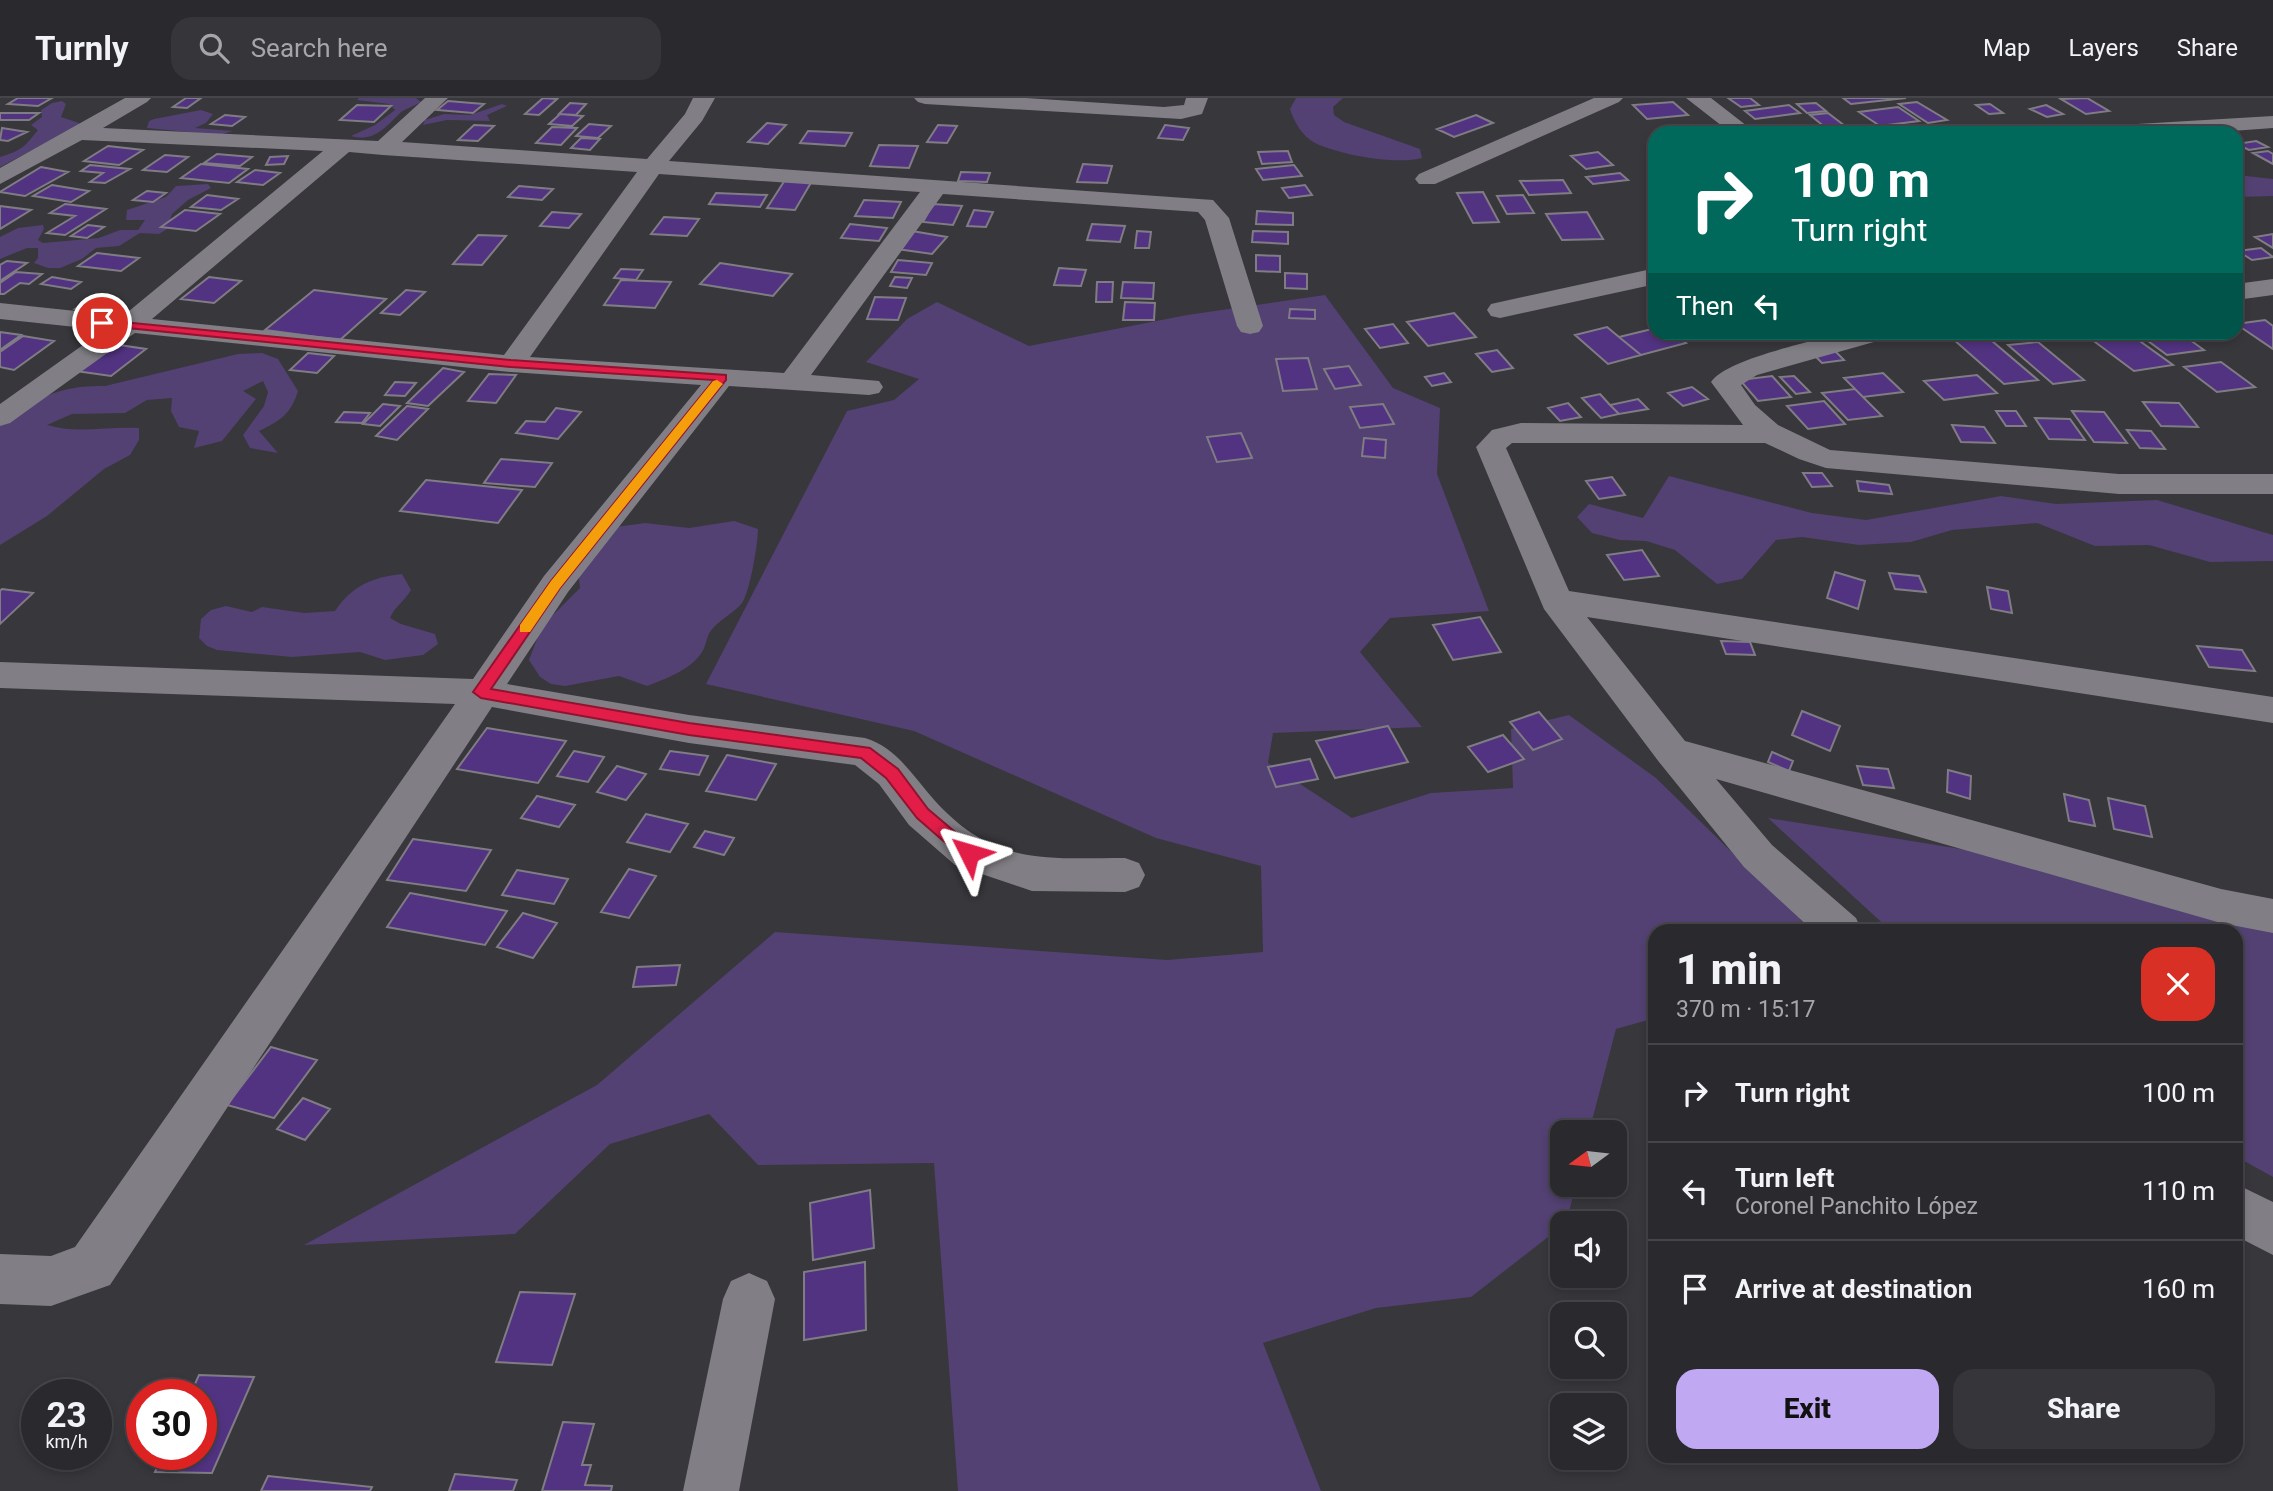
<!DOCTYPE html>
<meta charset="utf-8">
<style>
body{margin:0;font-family:Roboto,sans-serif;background:#363539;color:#f1f3f6;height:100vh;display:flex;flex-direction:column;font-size:26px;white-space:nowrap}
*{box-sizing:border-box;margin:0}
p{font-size:23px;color:#a5a6aa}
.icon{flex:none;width:38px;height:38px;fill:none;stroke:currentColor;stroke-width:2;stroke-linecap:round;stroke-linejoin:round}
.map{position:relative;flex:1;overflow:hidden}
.drawer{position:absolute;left:1648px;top:826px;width:595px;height:539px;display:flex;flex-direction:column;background:#2a292d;border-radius:21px;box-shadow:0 4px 10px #0003,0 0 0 2px #464549}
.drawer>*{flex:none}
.top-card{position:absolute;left:1648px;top:28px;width:595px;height:214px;border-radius:21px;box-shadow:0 4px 10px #0003,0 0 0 2px #464549;background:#00695c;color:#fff;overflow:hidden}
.needle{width:46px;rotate:255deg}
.fabs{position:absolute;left:1550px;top:1022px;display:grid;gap:14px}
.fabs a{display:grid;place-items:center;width:77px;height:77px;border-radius:14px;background:#2a292d;box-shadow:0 4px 10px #0003,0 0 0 2px #464549;font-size:35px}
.speed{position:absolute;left:21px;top:1281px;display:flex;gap:14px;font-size:35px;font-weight:700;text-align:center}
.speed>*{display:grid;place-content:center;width:91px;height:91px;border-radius:50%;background:#2a292d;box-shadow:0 4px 10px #0003,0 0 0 2px #464549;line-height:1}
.speed small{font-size:18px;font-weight:400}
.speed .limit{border:10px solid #d22;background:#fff;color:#111}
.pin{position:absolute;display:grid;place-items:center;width:60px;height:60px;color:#fff;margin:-30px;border:4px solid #fff;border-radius:50%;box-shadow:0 2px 7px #0007}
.me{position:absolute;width:77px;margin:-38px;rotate:310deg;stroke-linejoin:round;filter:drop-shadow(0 0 5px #0008)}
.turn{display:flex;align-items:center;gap:24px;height:147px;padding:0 28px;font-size:32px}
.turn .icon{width:91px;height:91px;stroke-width:2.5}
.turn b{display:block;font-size:49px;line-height:60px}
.then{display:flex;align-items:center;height:66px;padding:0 28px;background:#0003;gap:14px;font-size:26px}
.round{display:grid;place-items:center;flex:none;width:74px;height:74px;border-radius:21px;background:#363539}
.headline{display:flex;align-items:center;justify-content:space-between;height:119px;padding:0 28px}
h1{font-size:42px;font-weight:800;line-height:52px}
.primary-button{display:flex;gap:14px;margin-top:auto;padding:14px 28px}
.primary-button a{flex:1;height:80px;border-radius:21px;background:#c0a8f3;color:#111;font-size:28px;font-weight:800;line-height:80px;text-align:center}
.primary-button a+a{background:#363539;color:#f1f3f6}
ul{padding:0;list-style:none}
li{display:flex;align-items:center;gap:21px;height:98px;padding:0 28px;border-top:2px solid #464549}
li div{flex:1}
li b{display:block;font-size:26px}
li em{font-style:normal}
header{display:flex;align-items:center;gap:42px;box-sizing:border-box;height:98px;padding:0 35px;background:#2a292d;border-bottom:2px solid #464549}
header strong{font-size:33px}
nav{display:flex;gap:38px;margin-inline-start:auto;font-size:24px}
.search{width:490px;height:63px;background:#363539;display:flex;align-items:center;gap:18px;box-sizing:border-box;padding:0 24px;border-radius:21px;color:#a5a6aa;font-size:26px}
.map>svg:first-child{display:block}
</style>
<header>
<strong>Turnly</strong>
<div class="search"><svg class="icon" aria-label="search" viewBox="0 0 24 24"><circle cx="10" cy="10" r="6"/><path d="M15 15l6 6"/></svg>Search here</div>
<nav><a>Map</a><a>Layers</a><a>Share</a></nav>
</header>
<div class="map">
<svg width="2273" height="1393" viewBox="0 0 2273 1393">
<rect width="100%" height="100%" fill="#38373c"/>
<path fill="#524172" d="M359,0h57l5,4c-6,4 -15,6 -21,11 -14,14 -27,30 -49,23l24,-11 20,-15 -6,-6 -32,-4z
M1296,0h47l-10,9 1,8 10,7 76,27 2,9c-26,7 -82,-3 -107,-15 -12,-6 -21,-21 -25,-34z
M62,3l4,3 -5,13 18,6 -1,3 -78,41v-10c23,-7 24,-10 38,-27l-7,-5 11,-8 -1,-7 11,-7z
M502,6l5,2 -20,9 3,6 -43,-1 -24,5 2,-5 19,-6 26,1z
M201,12l12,4 -7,9 -11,5 38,3 -14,4 -72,-7 2,-7 5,-2z
M2237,77l36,4v17l-36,1z
M208,86l3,4 -23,12 -16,14 -5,15 -8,5 -19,-1 -21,13 -23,2 -14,11 -22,9h-12l-14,-5 4,-5v-10h-11l-27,11v-22l18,-9 25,-3 1,4 -6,11 5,3 56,-5 21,-8h18l7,-10h-19l1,-10 39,-13 10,-11z
M1325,197l68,93 47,20 -3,66 52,137 -99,7 -30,34 62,75 -149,6 -5,30 84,55 79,-25 82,-5 -2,-59 58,-14 87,63 156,153h-156l-1,87 -39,11 -27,103h-26v53h13l-10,38 -95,74 -95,11 -113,35 58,148h-363l-24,-328 -176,2 -49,-51 -99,30 -95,90 -211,11 293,-160 178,-153 392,28 96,-8 -2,-86 -105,-28 -242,-107 -208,-47 141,-273 47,-11 25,-21 -53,-17 41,-43 30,-17 92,44 158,-31z
M262,255l16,6 20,32c-7,23 -18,30 -39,40l19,22 -28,-5 -7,-13 21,-29 4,-14 -5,-11 -20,10 13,8 -34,42 -28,7 5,-17 -20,-4 -8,-16 1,-13 -25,2 -22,13 -53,1 -25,11c29,9 62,1 92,3v12l-9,15 -26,14 -57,47 -47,29v-120c35,-27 60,-40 105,-39l133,-32z
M1669,378l143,37 54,7 135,-24 55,8 101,-4 116,35v26l-63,1 -61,-17 -54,1 -58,-23 -85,7 -41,12 -52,3 -57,-8 -26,3 -34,39 -25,5 -42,-34 -29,-9 -26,-1 -28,-7 -15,-16 12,-13 54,14z
M734,423l24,8c0,14 -8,63 -16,74 -9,11 -24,17 -32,29 -4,6 -4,14 -8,20 -11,18 -37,27 -55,34l-28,-10 -54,10 -14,-2 -11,-7 -11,-17 13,-34 38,-38 -2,-18 38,-43 29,-4 44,5z
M402,476l9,16c-6,11 -16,16 -21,28l11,6 34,10 3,10 -15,11 -38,5 -25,-8 -68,5 -75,-7 -10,-4 -8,-8 2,-19 10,-9 15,-4 26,6 10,-5 42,6 31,-2c17,-25 37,-34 67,-37z
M1768,720l505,81v278l-36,-20 -1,-226h-345z"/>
<path fill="#523382" stroke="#7f7d83" stroke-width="2" d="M18,0h34l-14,8 -30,-2z
M186,0h15l-14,10 -14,-1z
M543,0l14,1 -18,16 -14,-1z
M1728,0h22l9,7 -18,2z
M1843,0h63l-55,6z
M2087,0l22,13 -23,3 -25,-15z
M448,3l36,3 -11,9 -36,-3z
M1673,4l15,13 -41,4 -14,-14z
M1917,4l30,18 -19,3 -29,-19z
M570,5l16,1 -10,11 -17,-1z
M1816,5l10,8 -19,2 -10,-9z
M1990,6l13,9 -14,1 -13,-9z
M357,7l34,1 -17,16 -34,-2z
M1789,7l11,8 -45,6 -10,-8z
M2046,7l17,9 -16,3 -17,-8z
M1898,9l21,14 -39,5 -21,-14z
M0,15h39l-10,7h-29z
M1828,15l17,13 -19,2 -16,-13z
M560,16l23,2 -11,10 -23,-2z
M225,17l20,2 -13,9 -21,-2z
M1476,17l17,8 -39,14 -17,-8z
M767,25l19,2 -18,19 -20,-2z
M589,26l22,2 -13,12 -22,-2z
M474,27l20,1 -16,15 -20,-1z
M938,27l19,1 -10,17 -20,-1z
M1165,27l24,3 -6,12 -25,-2z
M552,29l25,1 -16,17 -25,-2z
M2,30l25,4 -19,9 -8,-1z
M808,33l44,2 -7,13 -45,-3z
M581,40l19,1 -10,11 -19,-2z
M2256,43l12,6 -19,3 -12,-6z
M879,47l39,1 -9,22 -39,-2z
M108,48l35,4 -24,15 -35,-4z
M1288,53l4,11 -30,2 -4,-12z
M2268,53l5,3v10l-20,-11z
M1598,54l15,13 -27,4 -15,-13z
M217,56l35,3 -12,9 -36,-3z
M165,57l23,2 -21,15 -24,-2z
M288,58l-4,8 -18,1 4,-8z
M201,66l47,5 -19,14 -48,-5z
M1083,66l29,2 -5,17 -30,-1z
M90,67l40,4 -25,14 -15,-1 13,-9 -22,-2z
M1294,67l8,11 -39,4 -7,-11z
M41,69l27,5 -43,24 -25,-4z
M255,72l25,3 -17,12 -26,-3z
M961,74l29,1 -3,9 -29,-1z
M1620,75l8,7 -35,4 -7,-7z
M785,82l27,1 -17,29 -28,-2z
M1563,82l8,13 -42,2 -9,-14z
M52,87l37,6 -18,11 -38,-6z
M1305,87l7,10 -23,3 -7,-10z
M519,88l34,3 -11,11 -34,-3z
M147,93l19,2 -13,9 -20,-2z
M1483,94l16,30 -26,1 -16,-30z
M716,95l51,2 -7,12 -51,-3z
M207,97l31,4 -17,11 -30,-3z
M1523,97l11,18 -27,1 -10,-18z
M864,102l37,2 -8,16 -38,-2z
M65,106l41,5 -41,26 -18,-2 28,-17 -25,-3z
M933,106l29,2 -9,19 -30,-3z
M0,108l31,4 -31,19z
M185,112l35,4 -24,17 -35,-4z
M974,112l19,2 -7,15 -19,-1z
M1257,113l36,2v12l-37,-1z
M552,114l29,2 -12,14 -29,-2z
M1587,114l16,27 -41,1 -16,-26z
M664,119l35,2 -12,17 -36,-2z
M850,126l37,4 -8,13 -38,-3z
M1092,126l33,2 -5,16 -33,-2z
M88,127l16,2 -17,11 -16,-2z
M912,133l35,6 -15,17 -35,-5z
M1137,133l14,1 -2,16h-14z
M1253,133l35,1v12l-36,-2z
M2273,136v14l-18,-11z
M478,137l28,1 -24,29 -29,-1z
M2261,150l12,9 -21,3 -14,-9z
M97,155l42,5 -18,13 -43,-5z
M1256,157l24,1v16l-24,-1z
M898,162l34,3 -6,12 -35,-3z
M7,163l20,2 -27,18v-16z
M720,165l72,11 -19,22 -73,-12z
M1059,170l27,2 -5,16 -27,-1z
M621,171l22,1 -7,10 -22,-2z
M16,174l26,2 -13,10 -9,-1 -16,11h-4v-11z
M1285,175l22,1v15l-22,-1z
M52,179l29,5 -10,7 -30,-5z
M209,179l32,4 -27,22 -33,-4z
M895,179l17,1 -5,10 -17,-2z
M621,182l50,2 -16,26 -51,-3z
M1097,184h16l-1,20h-16z
M1123,184l31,1 -1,16 -32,-1z
M314,192l72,9 -46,41 -75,-10z
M406,192l19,2 -25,23 -19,-2z
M875,199l31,1 -8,22 -31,-1z
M91,200l19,3 -16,11 -19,-3z
M1125,204l30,1 -1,17h-31z
M1290,211l25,1v9l-26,-1z
M1454,215l22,24 -48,9 -21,-24z
M2265,222l8,6v23l-37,-25z
M1393,226l15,19 -28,5 -15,-19z
M1607,229l12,10 22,18 -33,9 -33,-29z
M1656,230v4h17l13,11 -45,12 -22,-18z
M0,234l21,3 -21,15z
M2157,234h22l25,18 -37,5 -27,-20z
M2130,236l43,31 -39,6 -43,-32z
M1985,237l53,45 -34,4 -51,-45z
M23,238l31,5 -40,29 -14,-3v-15z
M2038,244l46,38 -31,4 -45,-39z
M106,245l40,6 -35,27 -42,-6z
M1833,251l11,11 -22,3 -11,-11z
M1497,252l16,18 -21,4 -16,-18z
M308,255l26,3 -17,17 -27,-3z
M1308,260l9,31 -34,2 -7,-32z
M2221,264l34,25 -38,5 -33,-25z
M1349,268l12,19 -26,4 -11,-20z
M443,270l21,4 -36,34 -21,-3z
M1444,275l7,9 -19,4 -7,-9z
M1883,275l20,19 -40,5 -19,-19z
M489,276l27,1 -20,28 -28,-2z
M1977,277l20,18 -53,7 -20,-19z
M1772,278l19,21 -33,4 -18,-21z
M1794,278l16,16 -14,2 -16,-17z
M395,284l21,1 -11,13 -20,-1z
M1692,289l16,12 -25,7 -15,-13z
M1855,291l27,27 -34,4 -26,-27z
M1600,296l10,11 9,9 -18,4 -19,-20z
M1638,301l10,10 -29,5 -9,-9z
M1824,303l21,23 -37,5 -21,-23z
M2143,304l36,1 19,24 -37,-1z
M1568,305l13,14 -21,4 -12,-13z
M383,306l17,2 -20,20 -17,-2z
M1383,306l11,20 -34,4 -10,-21z
M407,308l21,3 -31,31 -21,-4z
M556,310l25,4 -23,27 -42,-6 10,-12 19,1z
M1996,313h20l10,15h-20z
M2072,313l32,1 23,31 -33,-1z
M344,314l26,1 -8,10 -26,-1z
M2035,320l35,1 15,21 -36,-1z
M1952,327l32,2 11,16 -34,-1z
M2127,332l24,1 14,18 -25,-1z
M1241,335l11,25 -35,4 -10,-25z
M1364,340l22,2 -1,18 -23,-2z
M501,361l51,4 -17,24 -51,-4z
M1803,375h19l10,13 -20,1z
M1612,379l13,18 -26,4 -13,-18z
M426,382l96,10 -24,33 -98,-12z
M1857,383l32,4 3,9 -33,-3z
M1642,452l17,26 -35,4 -17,-25z
M1835,474l30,9 -7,28 -31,-11z
M1889,475l30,3 7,16 -31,-3z
M1987,489l21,4 4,22 -21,-4z
M2,491l31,4 -33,31v-33z
M1480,519l21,35 -48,8 -20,-35z
M1721,543l29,1 5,13 -29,-1z
M2197,548l45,4 13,21 -46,-4z
M1802,613l38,15 -10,25 -38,-16z
M1539,614l23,27 -29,11 -23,-28z
M1388,628l20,36 -73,16 -19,-37z
M487,630l79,13 -28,42 -81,-14z
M1503,637l21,24 -36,13 -20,-25z
M574,653l30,6 -16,25 -31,-6z
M670,653l38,5 -9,19 -39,-6z
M1772,654l21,9 -4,10 -21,-9z
M727,657l49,9 -20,36 -50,-9z
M1310,661l8,20 -42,8 -8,-20z
M617,668l29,8 -20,26 -29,-8z
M1857,668l31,3 6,19 -31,-3z
M1948,672l23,6 -1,23 -23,-7z
M2064,696l25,6 6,26 -26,-5z
M537,698l38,9 -16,22 -38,-9z
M2108,700l37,8 7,31 -38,-8z
M646,716l42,10 -18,28 -43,-10z
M705,733l29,7 -10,17 -30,-8z
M413,741l78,11 -25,41 -79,-11z
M629,771l27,7 -27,42 -28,-6z
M517,772l51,9 -14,25 -52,-9z
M410,795l97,18 -22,34 -98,-18z
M523,815l34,10 -24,35 -36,-11z
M680,867l-4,20 -43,2 4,-20z
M271,949l46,13 -43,58 -47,-13z
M303,1000l27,11 -25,31 -28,-11z
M870,1092l4,58 -61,12 -3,-57z
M865,1164l1,68 -62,10v-68z
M520,1194l55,2 -23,71 -56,-3z
M199,1277l55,2 -42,96 -57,-1 8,-18h38v-59h-11z
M563,1324l31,2 -12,41h9l-6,20 27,1 -1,5h-69z
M455,1376l62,6 -4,11h-64z
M268,1378l104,11 -2,4h-109z"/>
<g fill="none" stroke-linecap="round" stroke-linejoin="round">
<path fill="#817f85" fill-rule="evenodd" d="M125,0h26l-4,4 -44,26 275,13 47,-43h23l-46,44 245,17 38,-45 8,-16h22l-13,23 -33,40 544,39 16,18 34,108 -4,6 -9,2 -9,-2 -4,-6 -32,-106 -7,-8 -255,-18 -132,181 68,6 4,6 -4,6 -10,2 -140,-9 -161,206 -61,92 182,31 176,23c33,10 49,40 71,64 59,64 110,56 189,56l14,5 6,12 -6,12 -14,5 -93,-1 -77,-26 -46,-40 -30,-41 -24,-19 -166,-22 -197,-36 -382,578 -59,21 -51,-2v-50l51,2 24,-9 380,-543 -455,-16v-26l473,17 71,-103 157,-191 -190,-13 -376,-39 -125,90 -10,3v-22l104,-74 -104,-11v-16l123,13 200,-165 -241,-11 -82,44v-16zM349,54l34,3 254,17 -133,183 -352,-36zM659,76l261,18 -136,181 -254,-16z
M914,0h112l138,9 20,-2 2,-7h22l-6,16 -21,5 -256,-15 -7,-2z
M1594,0h29l-4,4 -184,82h-16l-4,-5 4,-5z
M1686,0h25l45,35h-25z
M2273,18v12l-69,5h-112l3,-5 8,-2z
M1656,170v16l-156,34 -9,-2 -4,-6 4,-6 9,-2z
M2273,181v16l-37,5v-16z
M1846,234h45l-3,6 -131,37 -16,10 14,20 23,20 52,25 289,24h154v20h-154l-293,-26 -27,-9 -34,-16h-253l-6,5 63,143 704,106v26l-686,-106 98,124 536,148 52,10v34l-52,-10 -505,-144 56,66 84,73 6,13h-49l-69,-64 -85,-105 -115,-153 -68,-162 16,-17 29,-7 222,2 -32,-43c16,-24 105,-41 135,-50z
M2236,1086l37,18v53l-37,-19z
M749,1175l18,8 8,18 -36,192h-56l40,-192 8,-18z"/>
</g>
<path fill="#e11d48" stroke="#92132f" stroke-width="2" d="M102,222l409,40 215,15v5l-166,208 -69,101 198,34 181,25 28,21 30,40 47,40 2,4 -2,5h-12l-46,-40 -31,-40 -25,-20 -172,-23 -208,-37 -8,-6 78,-111 163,-201 -203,-13 -413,-42v-4z"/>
<path fill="#f59e0b" d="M717,282l6,4 -2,2 -161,202 -30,44h-10v-7l31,-44 162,-200z"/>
</svg>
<div class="fabs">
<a><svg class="needle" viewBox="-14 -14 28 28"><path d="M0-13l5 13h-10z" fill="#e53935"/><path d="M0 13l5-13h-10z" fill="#a5a6aa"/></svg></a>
<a><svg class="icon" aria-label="sound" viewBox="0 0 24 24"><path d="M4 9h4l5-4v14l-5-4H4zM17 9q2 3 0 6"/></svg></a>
<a><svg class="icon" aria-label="search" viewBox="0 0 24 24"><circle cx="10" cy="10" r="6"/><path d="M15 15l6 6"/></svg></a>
<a><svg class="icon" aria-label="layers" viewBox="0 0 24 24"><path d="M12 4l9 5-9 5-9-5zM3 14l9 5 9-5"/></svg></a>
</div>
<div class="speed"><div>23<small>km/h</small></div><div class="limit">30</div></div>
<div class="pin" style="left:102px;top:225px;background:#d93025"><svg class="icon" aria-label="arrive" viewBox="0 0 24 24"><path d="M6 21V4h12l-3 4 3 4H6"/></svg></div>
<svg class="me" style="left:969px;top:755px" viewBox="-20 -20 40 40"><path d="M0-17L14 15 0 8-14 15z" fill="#e11d48" stroke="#fff" stroke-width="4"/></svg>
<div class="top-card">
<div class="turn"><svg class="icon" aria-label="right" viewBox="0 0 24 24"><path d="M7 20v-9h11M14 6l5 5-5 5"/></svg><div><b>100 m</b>Turn right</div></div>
<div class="then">Then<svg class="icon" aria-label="left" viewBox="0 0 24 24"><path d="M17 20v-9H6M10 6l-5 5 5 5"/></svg></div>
</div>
<section class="drawer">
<div class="headline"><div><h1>1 min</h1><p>370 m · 15:17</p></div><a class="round" style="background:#d93025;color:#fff"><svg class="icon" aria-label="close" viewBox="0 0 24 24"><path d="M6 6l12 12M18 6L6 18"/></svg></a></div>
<ul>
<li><svg class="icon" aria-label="right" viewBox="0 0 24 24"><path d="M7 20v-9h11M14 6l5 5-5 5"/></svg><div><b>Turn right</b></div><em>100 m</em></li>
<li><svg class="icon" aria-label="left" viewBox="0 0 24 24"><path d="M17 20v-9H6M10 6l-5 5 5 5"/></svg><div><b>Turn left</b><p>Coronel Panchito López</p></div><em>110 m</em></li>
<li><svg class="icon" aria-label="arrive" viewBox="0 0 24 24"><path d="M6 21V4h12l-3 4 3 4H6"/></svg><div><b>Arrive at destination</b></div><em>160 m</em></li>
</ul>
<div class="primary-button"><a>Exit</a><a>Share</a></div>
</section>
</div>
